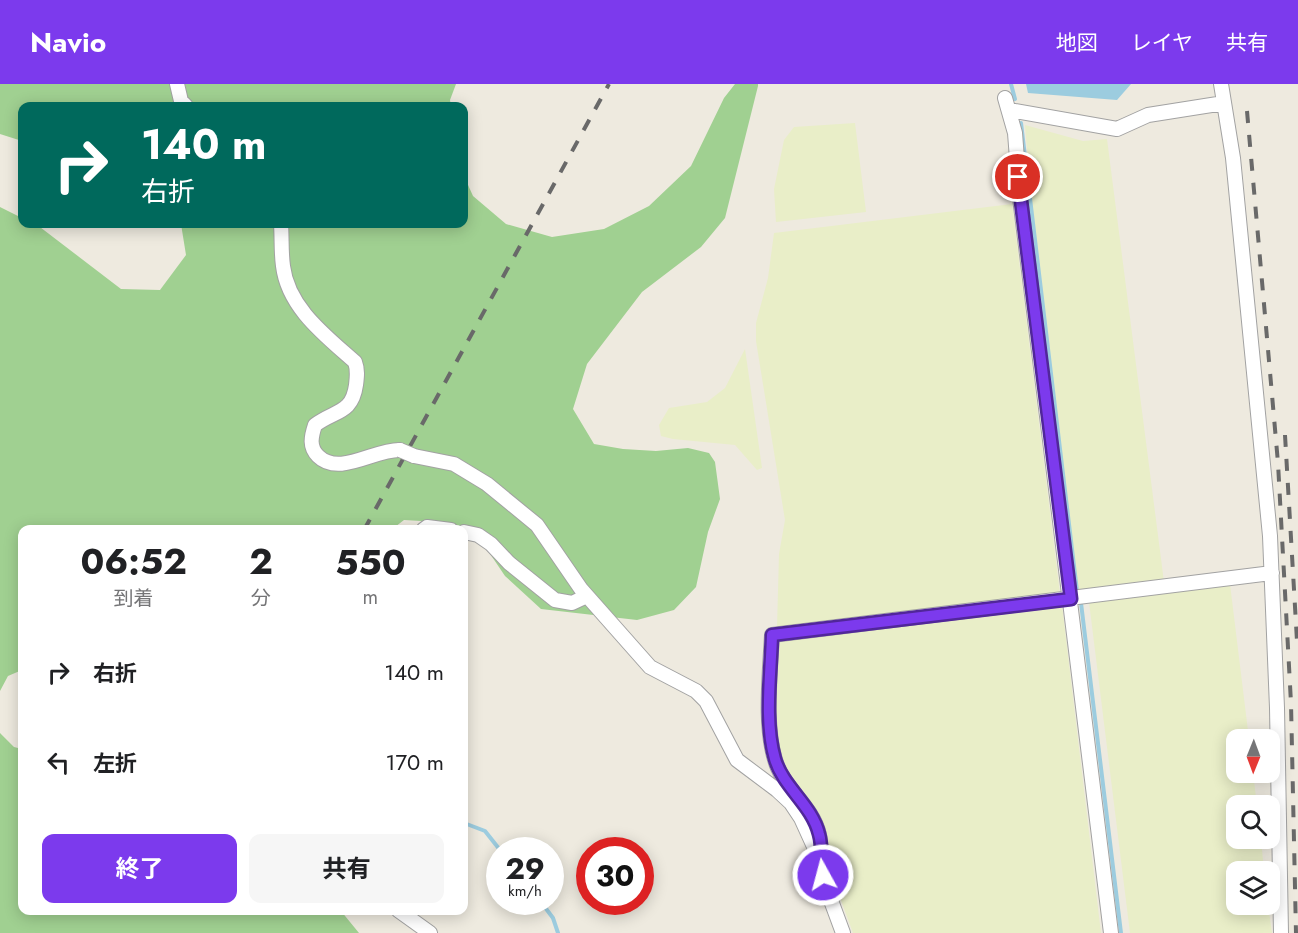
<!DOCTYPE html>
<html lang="ja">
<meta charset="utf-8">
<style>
body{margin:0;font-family:Jost,"Noto Sans JP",sans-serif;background:#f6f6f6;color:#202124;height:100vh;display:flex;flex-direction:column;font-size:22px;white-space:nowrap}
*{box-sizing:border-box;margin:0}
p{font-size:20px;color:#757577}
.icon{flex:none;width:33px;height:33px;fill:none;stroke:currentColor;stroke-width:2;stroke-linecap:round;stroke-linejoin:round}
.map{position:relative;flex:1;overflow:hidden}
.sheet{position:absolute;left:18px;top:441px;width:450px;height:390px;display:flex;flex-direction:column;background:#fff;border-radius:12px;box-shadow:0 3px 15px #0003}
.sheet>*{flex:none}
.guide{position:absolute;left:18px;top:18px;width:450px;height:126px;border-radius:12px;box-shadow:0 3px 15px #0003;background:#00695c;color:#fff;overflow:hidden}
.needle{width:39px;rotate:181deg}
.buttons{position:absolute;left:1226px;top:645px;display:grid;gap:12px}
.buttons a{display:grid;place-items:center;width:54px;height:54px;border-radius:12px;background:#fff;box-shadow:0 3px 15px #0003;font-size:30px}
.speed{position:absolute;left:486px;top:753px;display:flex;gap:12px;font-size:30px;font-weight:700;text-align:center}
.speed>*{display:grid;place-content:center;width:78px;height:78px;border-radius:50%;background:#fff;box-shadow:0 3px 15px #0003;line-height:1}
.speed small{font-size:15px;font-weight:400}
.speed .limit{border:9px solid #d22;background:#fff;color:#111}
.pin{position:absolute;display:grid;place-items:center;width:51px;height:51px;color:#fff;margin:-26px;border:3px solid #fff;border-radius:50%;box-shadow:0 2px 6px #0007}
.me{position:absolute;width:66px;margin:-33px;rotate:353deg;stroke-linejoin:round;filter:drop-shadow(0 0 4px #0008)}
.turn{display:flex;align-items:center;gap:21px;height:126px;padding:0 24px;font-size:27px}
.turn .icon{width:78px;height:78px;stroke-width:2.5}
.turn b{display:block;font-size:42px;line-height:51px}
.eta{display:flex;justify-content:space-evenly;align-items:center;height:102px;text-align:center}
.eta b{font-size:36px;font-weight:700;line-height:42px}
.primary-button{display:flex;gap:12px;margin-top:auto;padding:12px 24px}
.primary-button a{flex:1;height:69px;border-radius:12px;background:#7c3aed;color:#fff;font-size:24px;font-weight:700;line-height:69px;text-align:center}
.primary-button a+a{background:#f6f6f6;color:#202124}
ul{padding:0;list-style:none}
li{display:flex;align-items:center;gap:18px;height:90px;padding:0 24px}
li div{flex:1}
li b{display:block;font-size:22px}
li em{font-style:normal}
header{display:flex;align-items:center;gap:36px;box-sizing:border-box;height:84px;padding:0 30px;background:#7c3aed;color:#fff}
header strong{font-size:28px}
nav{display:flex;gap:33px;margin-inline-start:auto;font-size:21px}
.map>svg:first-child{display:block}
</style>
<header>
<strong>Navio</strong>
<nav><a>地図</a><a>レイヤ</a><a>共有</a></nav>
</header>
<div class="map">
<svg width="1298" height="849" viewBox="0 0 1298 849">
<rect width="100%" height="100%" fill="#eeeadf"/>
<path fill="#e9eec8" d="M855,39l11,89 -90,10 -2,-33 10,-49 10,-13z
M1025,41l58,16 24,-2 57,443 -87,11 -45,-384z
M1012,120l48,390 -283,33 2,-73 6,-34 -29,-179v-18l12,-45 6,-45z
M745,265l17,119 -5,2 -22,-25 -62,-6 -12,-3 -2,-11 10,-17 38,-6 18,-14z
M1230,500l19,155 -13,1v32l17,1 4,32 -21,1v32l25,1 3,32 -28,1v32l32,1 4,28h-142l-41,-331z
M1062,521l39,328h-248l-22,-60 -3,-19 -14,-42 -25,-38 -10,-26 -4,-28 3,-79z"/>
<path fill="#a0d091" d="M0,0h456l-6,16 1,6h-429v35l-22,-7z
M735,0h23v2l-33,132 -24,29 -59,45 -55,72 -14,45 21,35 29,5 33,2 32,-3 21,5 6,9 5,37 -12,33 -12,55 -22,23 -37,10 -96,-11 -36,-33 -29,-43 -38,-11 -34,-2 -13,10h-369v140l-14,6 -8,15v-484l22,11v6h14l85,65 39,1 26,-35 -5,-31h283v-48l9,20 33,28 46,13 52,-8 45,-23 42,-40 33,-68z
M0,649l14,14 8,2v161l319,1 18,22h-359z"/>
<path fill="#9cccdf" d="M1026,0h105l-14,16 -89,-7z"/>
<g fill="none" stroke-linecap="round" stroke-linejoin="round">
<path stroke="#9cccdf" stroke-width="4" d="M1011,0l4,15
M1021,39l56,468
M1081,519l40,330
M464,739l21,8 15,19
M541,818l12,16 5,15"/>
<defs>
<path id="minor" d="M177,0l4,17 5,5
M1221,0l12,74 37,378 7,172 4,225
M1005,14l10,35 5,65 91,735
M1009,26l108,19 31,-14 76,-12
M281,140c1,13 0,28 2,42 5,42 43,70 72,96 3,8 2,15 1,23 -4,29 -21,25 -41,40 -4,12 -6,22 3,31 21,21 57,-7 82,-6
M414,372l40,8 33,20 50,41 44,64 69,78 46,24 10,10 31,59 40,30 14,13 10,15 20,44 5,25 17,46
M423,446l4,-3 24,3
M464,448l14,3 13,9 18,19 46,37 17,3 15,-7
M821,778c-1,-9 0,-19 -2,-27 -5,-26 -31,-43 -41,-67 -15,-36 -8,-94 -6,-133l500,-62
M398,826l32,23"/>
</defs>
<use href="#minor" stroke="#a2a2a2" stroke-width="16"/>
<use href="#minor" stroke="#fff" stroke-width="14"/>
<path stroke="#696969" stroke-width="4" stroke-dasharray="12 12" stroke-linecap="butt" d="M1247,27l31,352 13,240 5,230
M1285,351l12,206
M364,446l245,-446"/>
<defs>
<path id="minor-bridge" d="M400,366l14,6"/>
</defs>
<use href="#minor-bridge" stroke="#a2a2a2" stroke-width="16" stroke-linecap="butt"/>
<use href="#minor-bridge" stroke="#fff" stroke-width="14"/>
</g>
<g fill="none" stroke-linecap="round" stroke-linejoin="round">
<defs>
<path id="route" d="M823,791c-3,-14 0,-28 -4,-41 -7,-29 -36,-47 -44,-75 -11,-38 -4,-85 -3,-124l299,-36 -53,-422"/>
</defs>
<use href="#route" stroke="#51269a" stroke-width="15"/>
<use href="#route" stroke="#7c3aed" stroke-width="10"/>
</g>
</svg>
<div class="buttons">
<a><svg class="needle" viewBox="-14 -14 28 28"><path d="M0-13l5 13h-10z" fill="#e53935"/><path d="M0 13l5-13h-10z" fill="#757577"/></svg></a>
<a><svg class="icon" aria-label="search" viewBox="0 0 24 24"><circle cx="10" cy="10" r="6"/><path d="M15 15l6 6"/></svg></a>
<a><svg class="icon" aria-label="layers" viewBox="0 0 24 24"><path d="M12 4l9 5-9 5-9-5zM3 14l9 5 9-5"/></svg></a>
</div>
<div class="speed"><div>29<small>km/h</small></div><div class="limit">30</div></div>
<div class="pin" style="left:1018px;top:93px;background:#d93025"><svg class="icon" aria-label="arrive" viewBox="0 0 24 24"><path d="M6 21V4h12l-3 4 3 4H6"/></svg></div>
<svg class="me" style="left:823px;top:791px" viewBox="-20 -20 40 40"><circle r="17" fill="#7c3aed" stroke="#fff" stroke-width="3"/><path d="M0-11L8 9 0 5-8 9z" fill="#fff"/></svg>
<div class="guide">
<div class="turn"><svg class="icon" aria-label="right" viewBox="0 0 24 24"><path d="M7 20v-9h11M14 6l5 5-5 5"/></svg><div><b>140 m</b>右折</div></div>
</div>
<section class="sheet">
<div class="eta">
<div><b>06:52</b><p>到着</p></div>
<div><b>2</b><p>分</p></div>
<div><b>550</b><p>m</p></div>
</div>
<ul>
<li><svg class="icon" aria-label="right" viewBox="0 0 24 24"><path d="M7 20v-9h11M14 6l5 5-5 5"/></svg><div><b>右折</b></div><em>140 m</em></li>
<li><svg class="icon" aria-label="left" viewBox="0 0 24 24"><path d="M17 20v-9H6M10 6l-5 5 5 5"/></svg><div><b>左折</b></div><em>170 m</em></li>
</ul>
<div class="primary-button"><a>終了</a><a>共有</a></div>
</section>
</div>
